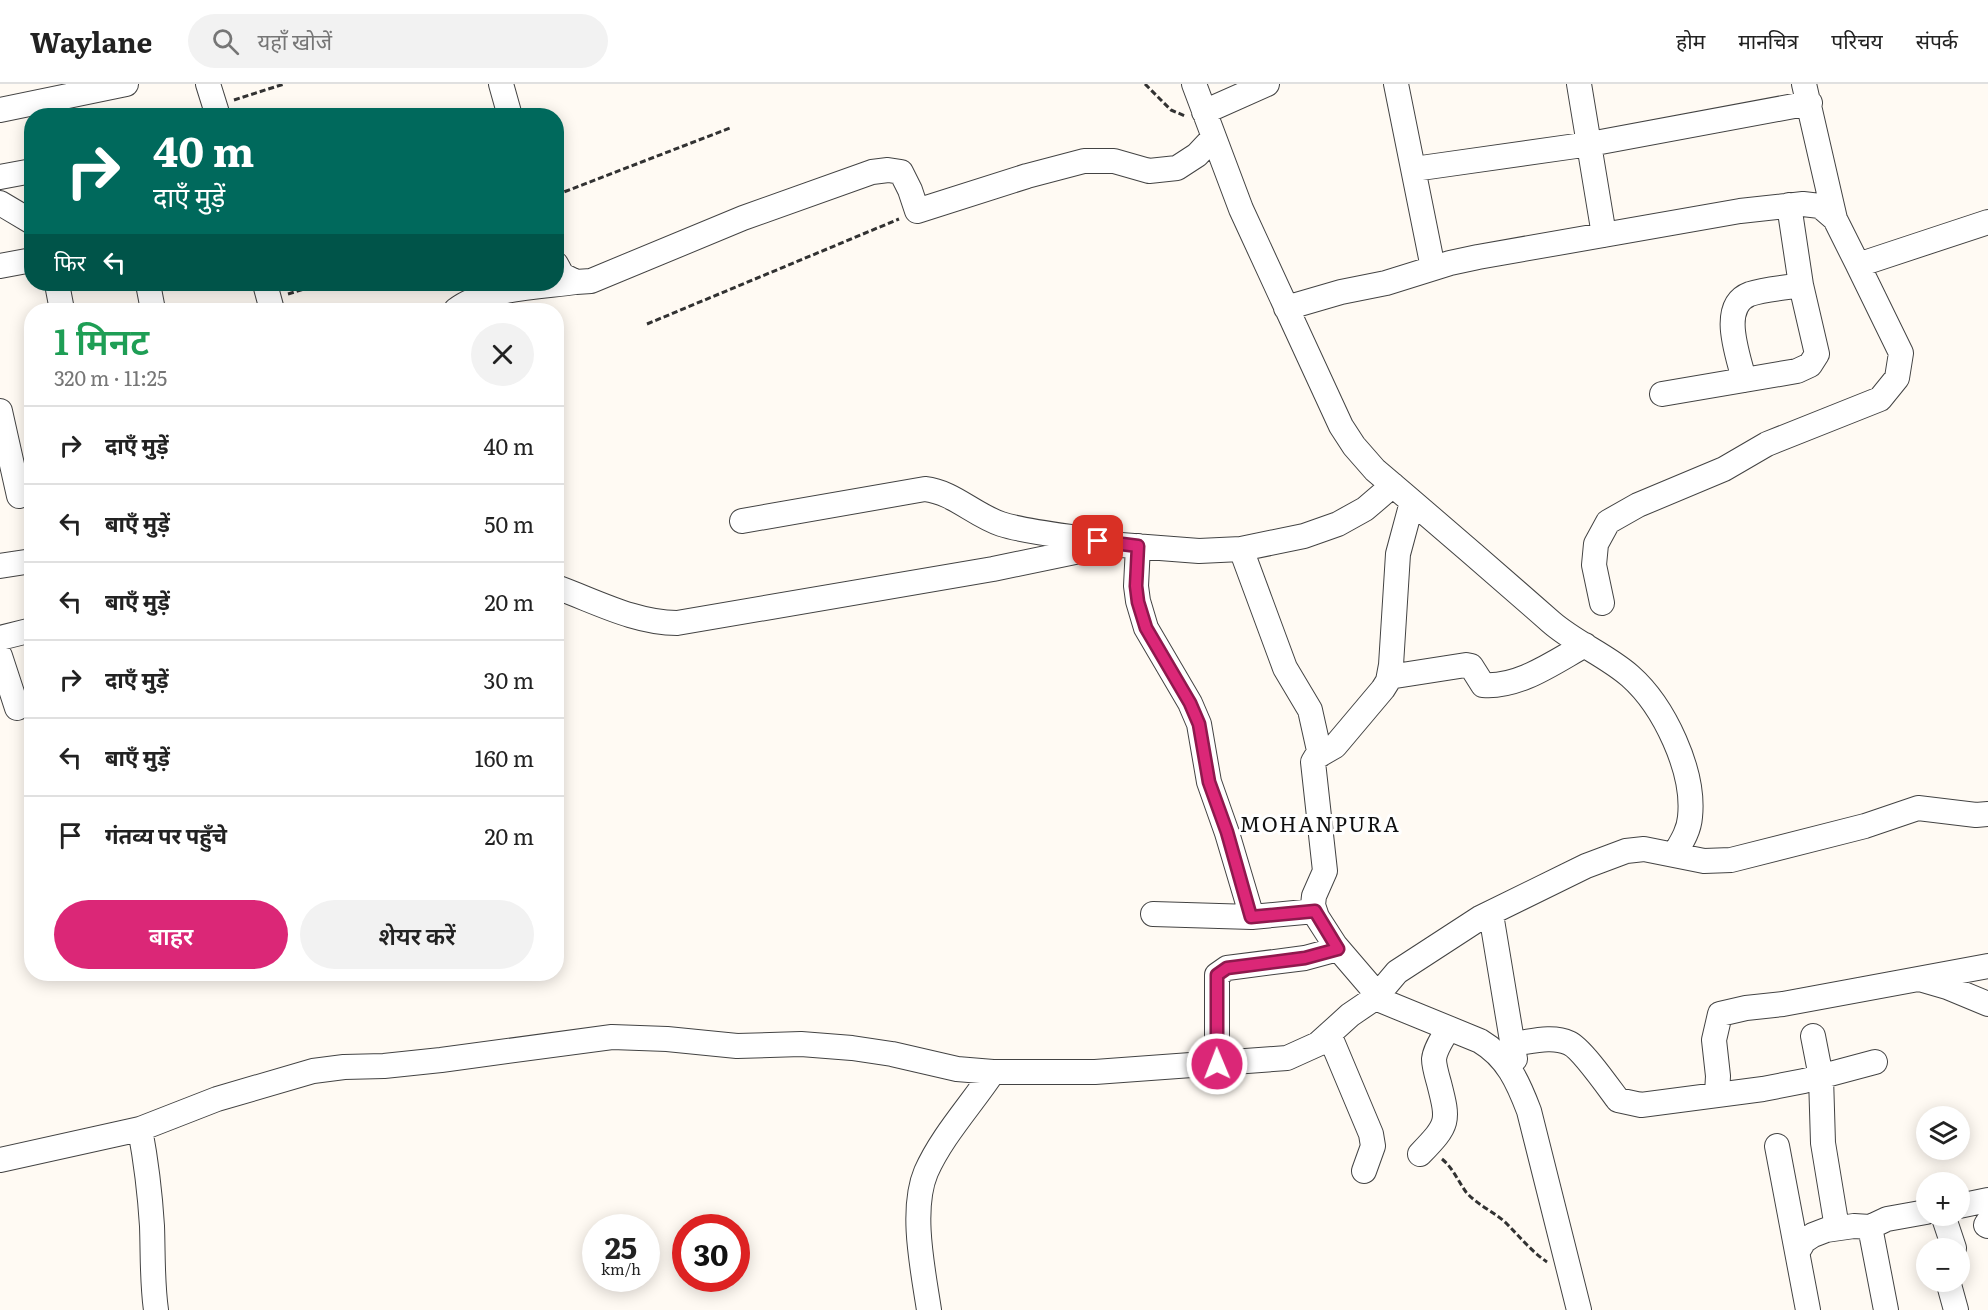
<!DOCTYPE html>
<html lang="hi">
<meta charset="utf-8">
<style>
body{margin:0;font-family:Literata,"Noto Sans Devanagari",serif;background:#f2f2f2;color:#222;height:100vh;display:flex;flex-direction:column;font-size:22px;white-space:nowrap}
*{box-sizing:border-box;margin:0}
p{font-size:20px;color:#767676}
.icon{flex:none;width:33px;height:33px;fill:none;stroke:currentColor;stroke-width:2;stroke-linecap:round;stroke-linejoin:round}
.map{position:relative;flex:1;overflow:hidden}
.details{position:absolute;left:24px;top:219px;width:540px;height:678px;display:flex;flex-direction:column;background:#fff;border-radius:24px;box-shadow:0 3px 15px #0003}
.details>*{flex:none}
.top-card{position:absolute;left:24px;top:24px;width:540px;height:183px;border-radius:24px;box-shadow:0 3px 15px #0003;background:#00695c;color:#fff;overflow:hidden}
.fabs{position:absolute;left:1916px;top:1022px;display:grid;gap:12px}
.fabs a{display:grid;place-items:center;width:54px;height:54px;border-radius:50%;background:#fff;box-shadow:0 3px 15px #0003;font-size:30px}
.speed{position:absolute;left:582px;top:1130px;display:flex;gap:12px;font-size:30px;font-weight:700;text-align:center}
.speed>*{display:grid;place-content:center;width:78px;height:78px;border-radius:50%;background:#fff;box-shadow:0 3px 15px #0003;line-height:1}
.speed small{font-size:15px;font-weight:400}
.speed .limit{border:9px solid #d22;background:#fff;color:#111}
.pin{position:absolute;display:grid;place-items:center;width:51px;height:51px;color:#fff;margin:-26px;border-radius:12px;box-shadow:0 3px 9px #0006}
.me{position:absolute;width:66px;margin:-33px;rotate:359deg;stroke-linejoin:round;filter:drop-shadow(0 0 4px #0008)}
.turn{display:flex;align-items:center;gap:21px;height:126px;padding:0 30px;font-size:27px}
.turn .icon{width:78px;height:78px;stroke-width:2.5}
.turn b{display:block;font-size:42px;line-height:51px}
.then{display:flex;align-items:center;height:57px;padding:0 30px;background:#0003;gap:12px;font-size:22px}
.round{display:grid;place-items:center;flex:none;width:63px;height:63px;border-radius:32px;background:#f2f2f2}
.overview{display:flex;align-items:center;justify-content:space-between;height:102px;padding:0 30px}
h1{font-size:36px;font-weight:600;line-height:45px;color:#1e9e55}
.action{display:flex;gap:12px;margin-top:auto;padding:12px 30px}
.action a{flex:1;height:69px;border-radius:36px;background:#db2777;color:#fff;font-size:24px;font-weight:600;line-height:69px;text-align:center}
.action a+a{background:#f2f2f2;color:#222}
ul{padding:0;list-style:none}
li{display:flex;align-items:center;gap:18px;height:78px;padding:0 30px;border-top:2px solid #e0e0e0}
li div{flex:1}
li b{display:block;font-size:22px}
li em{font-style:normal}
header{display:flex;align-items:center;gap:36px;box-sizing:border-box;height:84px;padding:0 30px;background:#fff;border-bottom:2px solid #e0e0e0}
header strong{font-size:28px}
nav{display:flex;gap:33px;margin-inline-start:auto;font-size:21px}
.search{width:420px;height:54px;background:#f2f2f2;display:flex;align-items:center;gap:15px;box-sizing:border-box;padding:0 21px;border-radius:33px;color:#767676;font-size:22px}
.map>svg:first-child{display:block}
</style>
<header>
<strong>Waylane</strong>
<div class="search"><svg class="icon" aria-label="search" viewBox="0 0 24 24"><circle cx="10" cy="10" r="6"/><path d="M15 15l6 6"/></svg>यहाँ खोजें</div>
<nav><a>होम</a><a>मानचित्र</a><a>परिचय</a><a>संपर्क</a></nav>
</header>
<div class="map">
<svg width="1988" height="1226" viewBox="0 0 1988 1226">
<rect width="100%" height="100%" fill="#fffaf3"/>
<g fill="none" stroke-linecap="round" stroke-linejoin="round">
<defs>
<path id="minor" d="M208,0l10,32
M501,0l9,32
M1194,0l47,125 100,217 13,20 21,24c59,50 118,101 176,152 24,21 55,33 79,54 34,30 65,95 60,141 -1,14 -9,26 -16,38
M1396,0l37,184
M1579,0l25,151
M1804,0l31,135
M0,26l126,-26
M1204,28l63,-28
M1414,85l176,-25 220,-41
M0,93l32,-6
M0,119l32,19
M556,180l6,11 14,7 15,-1 152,-63 129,-46 16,-2 13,2 9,18 7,21 110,-35 57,-15h30l35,10 28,-3 20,-13 16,-17
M0,182l32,-6
M57,200l5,26
M148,200l5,26
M265,200l7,26
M1286,224l55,-16 45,-9 64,-20 28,-6 262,-46 63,-7 17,2 15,13 23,46 130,-43
M456,226c28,-22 85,-23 120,-28
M1744,296c-5,-23 -26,-74 6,-86 15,-5 35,-6 51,-9
M1662,310l135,-23 13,-6 7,-11 -16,-69 -12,-80
M0,327l19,85
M742,437l183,-32c28,3 49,26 76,35 28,9 69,12 98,17
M1138,462l-2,40 2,15 8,27 44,75 9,21 10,58 18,51 25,84
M1241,465l44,119 25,42 10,45
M0,482l32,-5
M556,503c39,14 79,36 121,36l316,-54 106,-22 22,-2 78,6 42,-2 63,-13 34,-12 27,-15 28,-24
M1602,519l-8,-38 2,-21 12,-22 30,-17 86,-36 43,-25 113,-45 17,-21 4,-25 -43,-88
M0,554l32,-8
M0,572l17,52
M1389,593l77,-12 5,1 12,19c36,3 71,-23 102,-40
M1153,830l99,3 63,-6
M1491,830l24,145
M1923,896l24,7 41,17
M1377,910l-42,-49 -18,-28 -4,-12 1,-9 11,-25 -12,-109 3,-5 19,-11 48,-57 5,-8 3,-16 7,-111 14,-52
M1375,914l105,43c27,16 38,41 49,70l50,199
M1329,950l42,100 2,12 -9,25
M1813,952l8,41 2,66 14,85
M1512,960c18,-2 40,-9 57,-1 12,5 40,45 49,57l23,5 122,-16 41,-8 71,-19
M1217,980v-89l10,-7 78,-10 33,-9
M1717,1010l1,-18 -4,-36 6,-26 26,-6 37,-4 205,-38
M140,1045c6,32 10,65 12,97 1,28 0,56 4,84
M1777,1062l31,164
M1420,1070c29,-30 29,-32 19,-71 -2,-7 -5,-17 -5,-24 1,-10 9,-21 14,-30
M0,1076l140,-31 77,-30 96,-28 31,-4 40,-1 57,-6 171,-23 55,2 70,7 64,-2 51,4 40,6 65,15 36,3h102l192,-14 31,-14 32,-29 25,-17 22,-26 83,-54 106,-52 40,-15 18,-2 60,12 27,-1 134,-34 53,-18 58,7 12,-1
M1959,1122l29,-6
M1943,1131l11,33
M1988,1138l-2,3 2,1
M1870,1143l16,83
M1798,1167l6,-10 9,-6 13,-5 28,-4 16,1 17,-8 39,-7
M1948,1197l8,29
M929,1226c-6,-40 -19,-100 -3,-138 16,-36 45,-67 67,-100"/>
</defs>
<use href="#minor" stroke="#434343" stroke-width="26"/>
<path stroke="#323232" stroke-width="3" stroke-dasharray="6 3" stroke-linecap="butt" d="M1145,0l26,26 14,6
M234,16l50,-16
M556,111l174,-67
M288,210l33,-10
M647,240l252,-105
M1442,1075c11,9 16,22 24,33 11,13 29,20 41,32 13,13 24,27 40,38"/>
<use href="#minor" stroke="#fff" stroke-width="24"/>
</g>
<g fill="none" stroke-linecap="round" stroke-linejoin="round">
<defs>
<path id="route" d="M1098,457l40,5 -2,40 2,16 8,26 44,75 9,21 10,58 18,50 24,85 64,-6 23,38 -33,9 -78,10 -10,7v89"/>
</defs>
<use href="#route" stroke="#8e194d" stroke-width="15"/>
<use href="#route" stroke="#db2777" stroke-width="10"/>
</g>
<g text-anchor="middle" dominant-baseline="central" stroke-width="6" stroke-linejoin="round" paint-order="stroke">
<g font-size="21" letter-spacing="1.5" fill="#101010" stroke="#fff">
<text x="1320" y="738">MOHANPURA</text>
</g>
</g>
</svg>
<div class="fabs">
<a><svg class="icon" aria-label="layers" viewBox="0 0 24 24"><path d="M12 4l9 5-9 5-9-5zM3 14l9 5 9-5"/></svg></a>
<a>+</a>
<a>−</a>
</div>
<div class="speed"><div>25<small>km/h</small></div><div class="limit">30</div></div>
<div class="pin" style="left:1098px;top:457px;background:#d93025"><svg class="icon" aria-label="arrive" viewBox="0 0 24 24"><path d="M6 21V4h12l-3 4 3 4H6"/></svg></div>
<svg class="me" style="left:1217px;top:980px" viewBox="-20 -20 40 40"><circle r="17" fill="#db2777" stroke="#fff" stroke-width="3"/><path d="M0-11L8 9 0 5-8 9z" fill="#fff"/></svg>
<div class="top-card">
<div class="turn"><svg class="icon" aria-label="right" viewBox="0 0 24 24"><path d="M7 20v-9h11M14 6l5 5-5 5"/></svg><div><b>40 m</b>दाएँ मुड़ें</div></div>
<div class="then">फिर<svg class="icon" aria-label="left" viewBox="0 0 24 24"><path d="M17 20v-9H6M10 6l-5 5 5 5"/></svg></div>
</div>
<section class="details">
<div class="overview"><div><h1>1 मिनट</h1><p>320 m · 11:25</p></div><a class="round"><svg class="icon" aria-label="close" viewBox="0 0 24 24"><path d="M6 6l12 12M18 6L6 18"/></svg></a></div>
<ul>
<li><svg class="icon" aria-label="right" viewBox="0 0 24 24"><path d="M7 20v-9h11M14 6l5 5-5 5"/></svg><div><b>दाएँ मुड़ें</b></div><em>40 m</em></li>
<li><svg class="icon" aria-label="left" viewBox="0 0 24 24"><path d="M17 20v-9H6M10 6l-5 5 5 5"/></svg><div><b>बाएँ मुड़ें</b></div><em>50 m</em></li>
<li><svg class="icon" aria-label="left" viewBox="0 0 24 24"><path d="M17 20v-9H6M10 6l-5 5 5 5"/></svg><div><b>बाएँ मुड़ें</b></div><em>20 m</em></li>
<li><svg class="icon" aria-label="right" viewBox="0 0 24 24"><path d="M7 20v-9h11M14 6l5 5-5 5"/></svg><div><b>दाएँ मुड़ें</b></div><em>30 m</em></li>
<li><svg class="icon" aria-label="left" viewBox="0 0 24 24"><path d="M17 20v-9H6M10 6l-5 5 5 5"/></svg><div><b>बाएँ मुड़ें</b></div><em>160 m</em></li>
<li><svg class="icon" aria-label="arrive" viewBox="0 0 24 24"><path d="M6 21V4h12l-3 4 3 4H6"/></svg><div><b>गंतव्य पर पहुँचे</b></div><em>20 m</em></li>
</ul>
<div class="action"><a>बाहर</a><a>शेयर करें</a></div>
</section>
</div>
